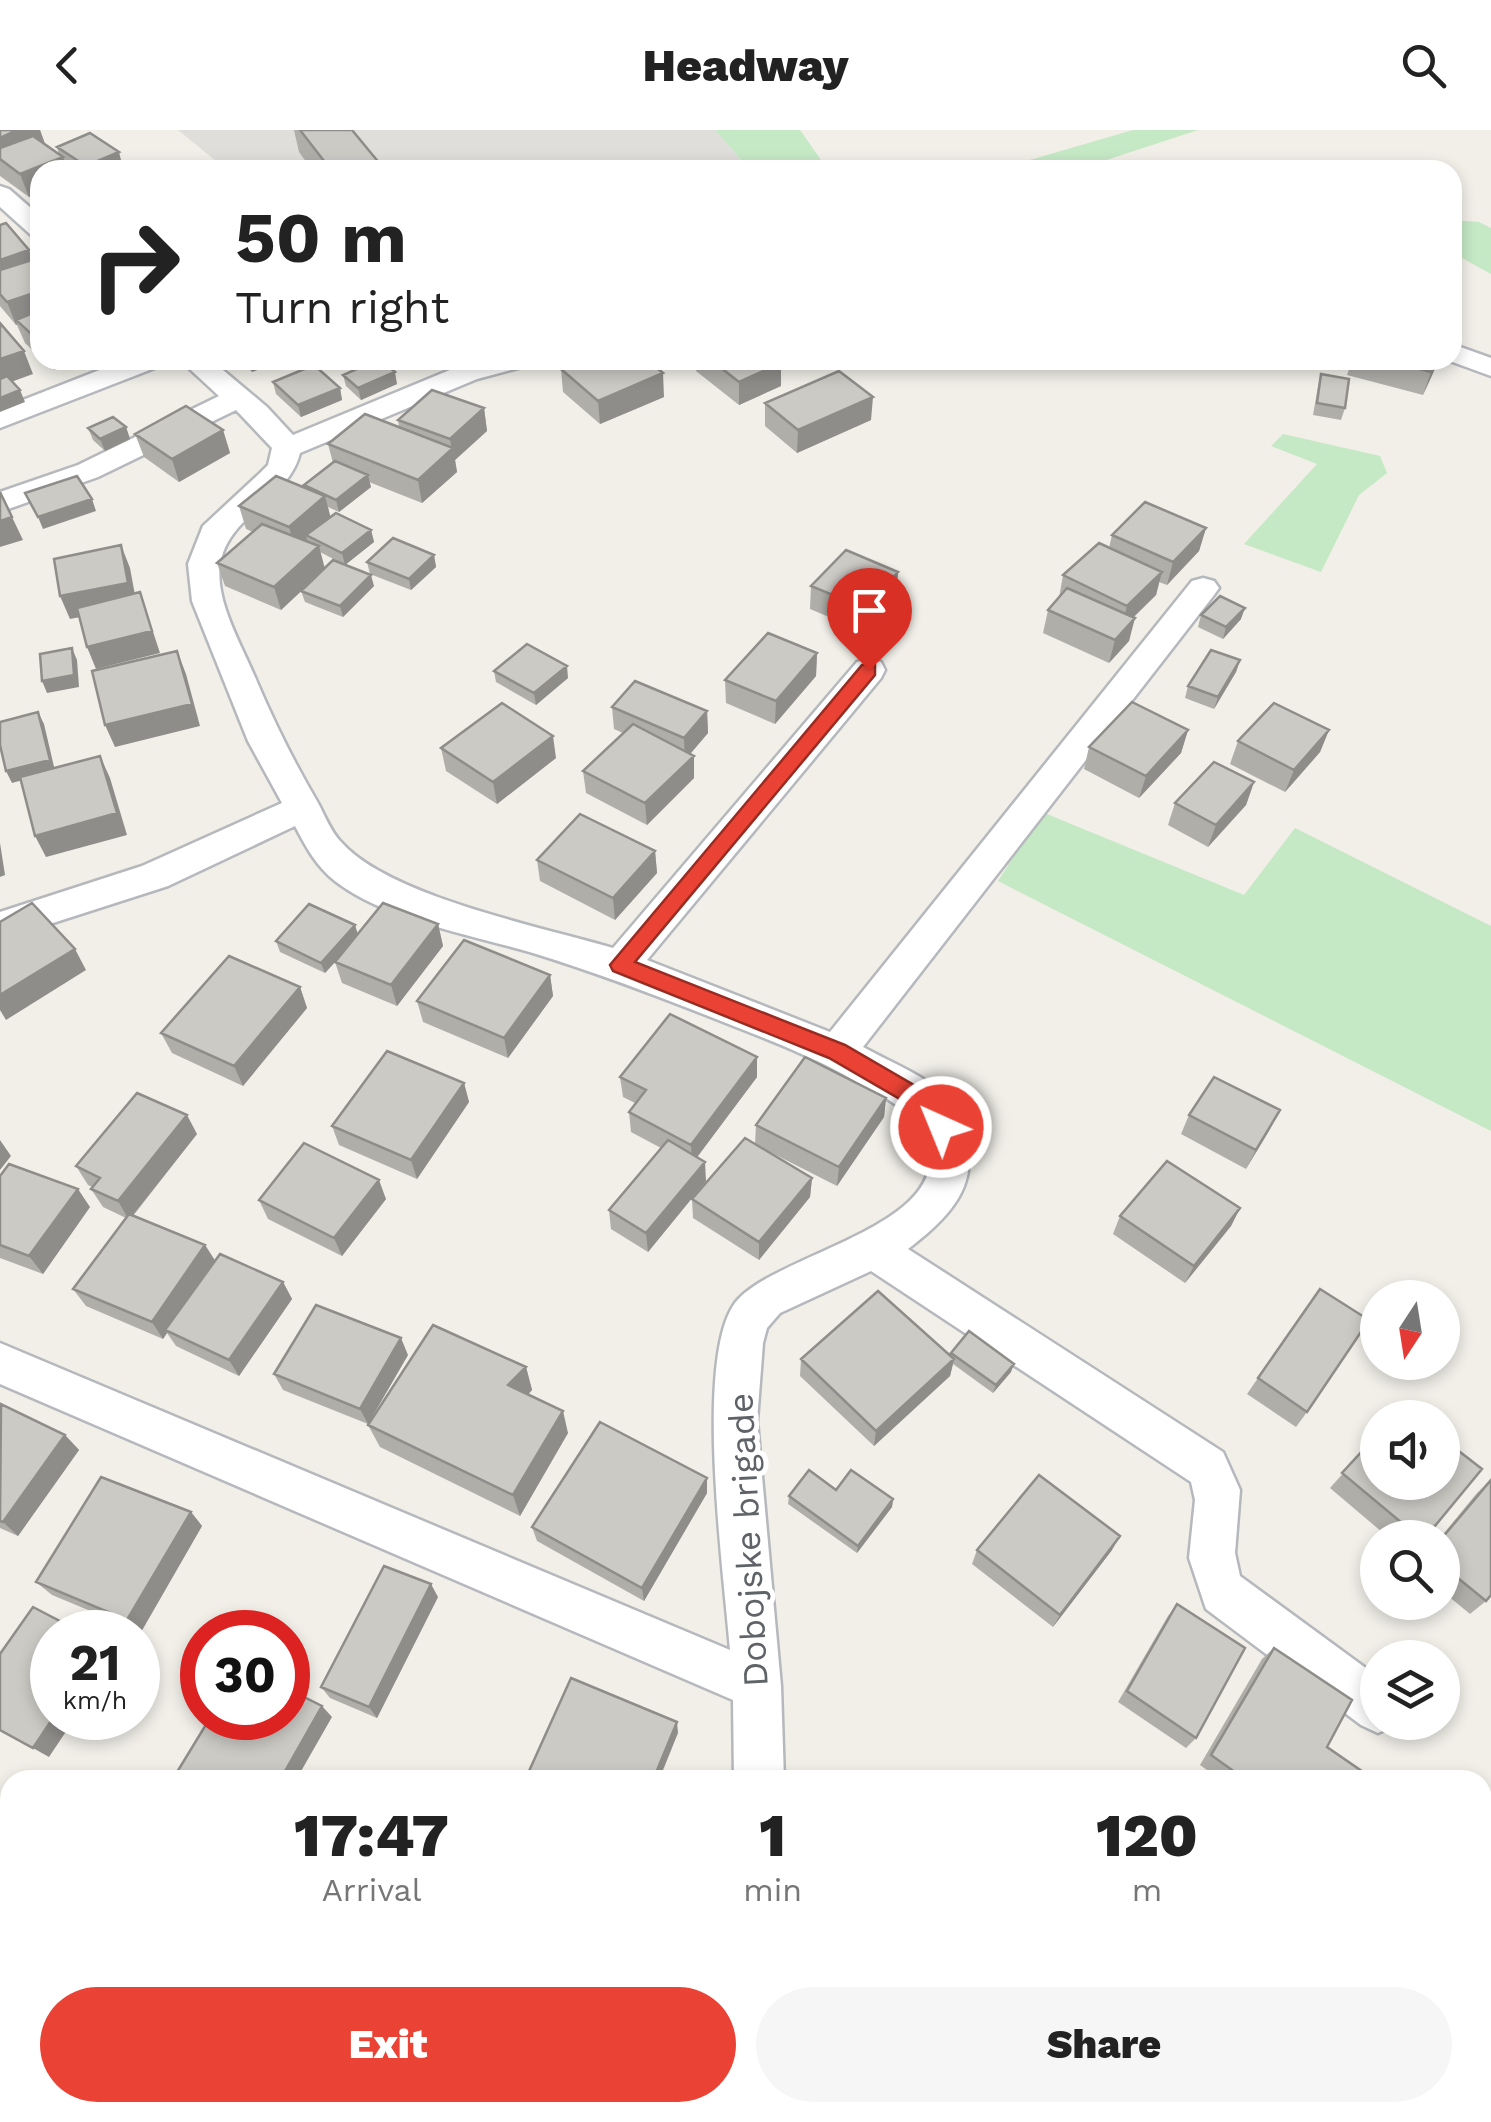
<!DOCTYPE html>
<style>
body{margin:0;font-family:"Work Sans",sans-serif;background:#f6f6f6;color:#222;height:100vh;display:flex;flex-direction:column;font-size:38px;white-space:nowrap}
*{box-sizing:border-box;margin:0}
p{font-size:32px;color:#767676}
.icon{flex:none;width:55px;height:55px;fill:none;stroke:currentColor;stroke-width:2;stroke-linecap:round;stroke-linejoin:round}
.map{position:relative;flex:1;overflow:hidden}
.drawer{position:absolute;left:0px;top:1640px;width:1492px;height:352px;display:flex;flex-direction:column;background:#fff;border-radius:30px 30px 0 0;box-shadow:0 5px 15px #0003}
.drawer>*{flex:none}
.banner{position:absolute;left:30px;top:30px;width:1432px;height:210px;border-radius:30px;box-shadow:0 5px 15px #0003;background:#fff;color:#222;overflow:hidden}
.needle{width:65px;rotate:192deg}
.fabs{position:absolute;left:1360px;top:1150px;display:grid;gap:20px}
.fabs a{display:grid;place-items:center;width:100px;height:100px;border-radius:50%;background:#fff;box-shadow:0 5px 15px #0003;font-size:50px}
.speed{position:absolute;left:30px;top:1480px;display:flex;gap:20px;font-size:50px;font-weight:700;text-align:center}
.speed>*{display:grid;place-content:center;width:130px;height:130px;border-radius:50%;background:#fff;box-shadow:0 5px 15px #0003;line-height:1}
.speed small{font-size:25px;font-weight:400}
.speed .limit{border:15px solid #d22;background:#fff;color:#111}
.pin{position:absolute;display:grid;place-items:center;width:85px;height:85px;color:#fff;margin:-102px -42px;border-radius:50% 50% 50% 0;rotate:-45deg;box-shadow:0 0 10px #0007}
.pin .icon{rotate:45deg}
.me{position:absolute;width:110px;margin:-55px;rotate:316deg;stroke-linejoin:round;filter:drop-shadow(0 0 8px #0008)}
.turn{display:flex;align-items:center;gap:35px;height:210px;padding:0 40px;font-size:45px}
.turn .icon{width:130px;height:130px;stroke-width:2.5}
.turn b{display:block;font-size:70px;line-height:85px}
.eta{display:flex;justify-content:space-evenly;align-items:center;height:170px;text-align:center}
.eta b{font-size:60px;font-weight:800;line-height:70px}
.primary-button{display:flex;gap:20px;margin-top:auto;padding:20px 40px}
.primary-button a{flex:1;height:115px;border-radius:60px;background:#ea4335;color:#fff;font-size:40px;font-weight:800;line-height:115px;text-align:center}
.primary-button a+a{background:#f6f6f6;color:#222}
header{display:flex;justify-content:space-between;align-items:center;height:130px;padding:0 40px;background:#fff;font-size:45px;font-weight:800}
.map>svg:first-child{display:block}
</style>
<header><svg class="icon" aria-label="back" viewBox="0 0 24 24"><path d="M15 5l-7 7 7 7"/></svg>Headway<svg class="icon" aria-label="search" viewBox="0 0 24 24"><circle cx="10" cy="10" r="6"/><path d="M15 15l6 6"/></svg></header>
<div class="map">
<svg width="1491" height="1992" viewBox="0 0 1491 1992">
<rect width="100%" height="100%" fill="#f1efe8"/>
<path fill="#e0deda" d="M178,0h537l35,40h-523z"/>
<path fill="#c5e8c5" d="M715,0h85l28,40h-78z
M1133,0h65l-122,40h-81z
M1452,90l27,2 12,6v46l-38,-21z
M1283,304l97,22 7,17 -28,22 -38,77 -77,-28 73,-80 -46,-18z
M1042,682l202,83 51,-67 196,98v205l-493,-250z"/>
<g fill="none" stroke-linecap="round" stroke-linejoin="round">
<defs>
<path id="street" d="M0,56l9,3 31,27v22l-9,-3 -31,-28z
M1452,214l39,14v18l-44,-16h5z
M125,230h39l-4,6 -160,62v-19z
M180,230h31l56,47 26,28 164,-68 27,-7h46l-4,6 -49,13 -177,74c-11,46 -69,61 -79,107 -9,38 22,87 36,122 18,42 38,82 61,121 7,13 13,29 23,39 47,54 201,85 272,106l244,-286 12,-3 12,3 4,8 -4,8 -234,282 183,72 362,-451 11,-3 11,3 5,7 -5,7 -351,452c23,13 54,25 74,42 8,8 16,22 21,32 29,57 -5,94 -50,128l315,203 17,38 -5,63 5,23 138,101v45h19l-2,3 -17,8 -17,-8 -155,-116 -17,-51 6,-58 -4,-18 -320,-211 -91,42 -13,15 -4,15 -6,78 24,265 3,94h-50l-1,-80 -733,-316v-41l730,307c-6,-76 -35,-284 3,-344 32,-52 233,-79 191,-170 -13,-28 -43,-40 -69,-55 -39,-23 -81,-39 -124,-56 -65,-26 -130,-51 -198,-72 -61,-18 -148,-33 -198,-72 -19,-15 -29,-34 -40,-55l-127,60 -168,54v-28l142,-46 140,-63 -34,-62 -56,-140 -4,-37 15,-38 56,-52 9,-9 4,-17 -36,-38 -138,67 -98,35v-20l78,-27 141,-69z
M640,1982h57l-4,10h-57z"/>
</defs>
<use href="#street" stroke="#b5b8bc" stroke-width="5"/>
<use href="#street" fill="#fff" fill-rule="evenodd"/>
</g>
<path fill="#afaea9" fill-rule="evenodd" d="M0,0h40l5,14 14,10 -2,-7 65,17 -14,6h-30l-13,-9 3,9h-28l-11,27 -29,-21z
M294,0h58l33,40h-73l-13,-18z
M0,95l29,25 3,10 8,5v92l-15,-14 -8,-18h-1l-16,-19z
M43,230h34l-23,10z
M239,230h43l-30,12z
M296,230h46l-22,10 20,18 2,12 -41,17 -25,-23 -3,-12 34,-14z
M696,230h81l4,26 -42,19 -43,-34z
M1352,230h87l-16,35 -76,-20z
M561,239l103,28 -64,27 -37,-32z
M1321,244l24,34 -4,12 -28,-5 5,-29z
M343,245l54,9 -36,16 -15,-14z
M765,273l106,17 -74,33 -32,-27z
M484,278l3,23 -32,29 2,12 -35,31 -53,-21 2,5 -32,25 -11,-5 2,10 41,13 3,12 -29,23 29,21 -31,31 -38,-15 -4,-11 -20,19 -56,-24 -8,-23 36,-31 -7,-3 -7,-23 65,-19v-2l29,-22 -5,-19 71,-17 -1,-7zM320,422l23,12 -19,5z
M126,297l4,12 -25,12 -12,-11 -5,-12z
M223,300l7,23 -51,29 -35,-25 -9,-23z
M1206,398l-7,23 -32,34 -8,-3 -3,13 -22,22 -5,24 -20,22 -66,-30 5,-23 11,-12 4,-23 46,-27 3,-13z
M434,425l2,12 -25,23 -41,-16 -3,-12z
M898,442l-2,23 -34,36 -52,-22 1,-23z
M1201,485l40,4 -18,20 -25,-12z
M817,523l-1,23 -41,48 -49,-21 -1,-23z
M1240,530l-4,12 -22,37 -29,-11 3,-12z
M494,541l74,7 -32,27 -40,-23z
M612,577l95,4 1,22 -18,21 4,2v22l-47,47 -61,-32 -3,-22 40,-38 -9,-4z
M1188,600l-7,23 -42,45 -55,-29 5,-22z
M1329,600l-9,22 -35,40 -55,-28 8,-23z
M441,618l115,10 -59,46 -51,-33z
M1254,652l-8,23 -38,42 -40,-22 7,-22z
M655,721l2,22 -42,47 -75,-39 -3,-21z
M438,794l5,22 -46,60 -55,-23 -7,-21 5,-5 -15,16 -45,-21 -4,-11 79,-16 3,9z
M550,845l3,21 -45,62 -85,-36 -6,-21z
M300,857l7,21 -64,78 -71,-33 -11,-20z
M757,927v20l-60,80 9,24 -58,71 -37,-23 -2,-19 52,-62 -30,-16 -2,-20 6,-9 -12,-6 -3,-20z
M464,953l5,19 -52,77 -78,-34 -7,-19z
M886,968l-2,19 -47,69 -73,-37 48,29 -2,19 -51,63 -66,-42 -1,-19 63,-55 1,-19z
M1280,980l-34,59 -65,-35 8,-19z
M197,1004l-64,82 72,29 10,16 68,21 9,17 -53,77 -63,-30 -9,-13 -4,6 -77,-33 -13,-17 53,-71 -23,-11 -12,-18 1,-2 -4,-2 -12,-19z
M0,1046l90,31 -47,67 -43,-16z
M386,1069l-44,57 -74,-37 -9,-19z
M1240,1078l-9,18 -46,57 -72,-49 7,-18z
M951,1223l60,19 -18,21 -40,-29 -3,12 -76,70 -74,-70 1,-17 149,-3z
M408,1225l-40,69 -85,-34 -9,-16z
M526,1237l6,23 -4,5 40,38 -48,83 -140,-69 -12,-22z
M1258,1248l49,34 -11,15 -49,-33z
M0,1275l65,30 14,15 -61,86 -18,-8z
M1378,1304l47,104h-36l-59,-50z
M707,1348v15l-63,108 -107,-60 -5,-14z
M1491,1349l-5,122 -16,13 -28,-23v-53h-2l37,-45z
M836,1360l57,9 -1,8 -35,46 -69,-49 1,-8z
M191,1382l11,14 -61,106 -89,-37 -16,-13z
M977,1420h135l-59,77 -81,-63z
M438,1467l-61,121 -47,-20 -9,-11z
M1177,1474l19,134 -10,10 -68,-46 50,-86z
M1274,1518l53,99 36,33h-142l-21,-15 62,-106z"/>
<path fill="#8f8d8a" d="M17,0h23l5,14 -45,15v-21z
M119,22l3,12 -14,6h-21l-1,-4z
M63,27l5,13h-28v23l-11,4 -9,-23z
M29,120l8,24 -37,12v-26z
M40,161v26l-24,3 1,5h-1l-9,-23z
M24,221l9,23 -33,12v-27z
M51,230h26l-23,10z
M249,230h33l-30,12z
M314,230h28l-29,13 -3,-11z
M1437,230h2l-16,35 8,-23z
M781,233v23l-42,19v-23z
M395,242l2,12 -36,16 -3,-12z
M663,243l1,24 -64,27 -2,-23z
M340,258l2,12 -41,17 -3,-12z
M20,260l5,12 -25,10v-14z
M873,267l-2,23 -74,33 1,-23z
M484,278l3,23 -32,29 2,12 -35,31 -4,-23 34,-30 -2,-11z
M126,297l4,12 -25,12 -5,-12z
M223,300l7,23 -51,29 -7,-23z
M368,345l3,12 -32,25 -3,-12z
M325,366l6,23 -25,16 1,5 -12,10 -6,-23z
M92,369l4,12 -53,18 -5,-12z
M12,387l11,23 -23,7v-26z
M1206,398l-7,23 -32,34 6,-23z
M371,400l3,12 -29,23 -3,-12z
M121,415l9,23 7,38 -67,13 -10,-23z
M319,416l6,23 -44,41 -7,-23z
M434,425l2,12 -25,23 -2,-11z
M898,442l-2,23 -34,36 2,-23z
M1162,442l-6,23 -35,34 6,-23z
M371,445l3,11 -31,31 -3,-11z
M140,462l20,61 -64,16 -9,-22z
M1245,478l-4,11 -18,20 3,-12z
M1135,488l-6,23 -20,22 6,-23z
M72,518l5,12 2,27 -32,6 -5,-12z
M177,521l9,23 14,52 -85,21 -10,-22z
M817,523l-1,23 -41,48 1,-23z
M1240,530l-4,12 -22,37 4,-12z
M567,536l1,12 -32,27 -2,-12z
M707,581l1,22 -23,27 -1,-22z
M38,582l6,12 11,47 -43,12 -6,-12z
M1188,600l-7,23 -42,45 7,-22z
M1329,600l-9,22 -35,40 9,-22z
M553,606l3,22 -59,46 -4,-22z
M100,626l10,22 17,57 -81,22 -11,-21z
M694,626v22l-47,47 -2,-22z
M1254,652l-8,23 -38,42 8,-22z
M0,713l5,32 -5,2z
M655,721l2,22 -42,47 -2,-22z
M438,794l5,22 -46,60 -6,-21z
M355,795l3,11 -33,37 -4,-10z
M75,819l11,21 -80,50 -6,-10v-15z
M550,845l3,21 -45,62 -4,-20z
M300,857l7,21 -64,78 -9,-20z
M757,927v20l-65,87 -1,-19z
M464,953l5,19 -52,77 -6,-19z
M886,968l-2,19 -47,69 2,-19z
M1280,980l-10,19 -24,40 10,-19z
M187,985l10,19 -68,86 -11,-19z
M0,1010l11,16 -11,14z
M705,1032l1,19 -58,71 -2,-19z
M812,1048l-2,19 -51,63v-18z
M379,1050l7,19 -44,57 -8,-18z
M78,1059l12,18 -47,67 -14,-18z
M1240,1078l-9,18 -46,57 9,-17z
M205,1115l11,17 -51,68 2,3 -4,6 -11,-17z
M283,1152l9,17 -53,77 -10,-16z
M401,1208l7,17 -40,69 -8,-15z
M954,1229l-4,17 -76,70 2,-15z
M1014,1234l-3,8 -18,21 3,-8z
M526,1237l6,23 -17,18 -7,-23z
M563,1281l5,22 -48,83 -7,-21z
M65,1305l14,15 -61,86 -15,-14z
M707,1348v15l-63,108 -2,-13z
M893,1369l-1,8 -35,46 1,-7z
M191,1382l11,14 -61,106 -14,-12z
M1120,1406l-8,14 -59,77 7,-12z
M431,1454l7,13 -61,121 -8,-11z
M52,1528v35l-3,5 -16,-11z
M322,1576l10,11 -36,63h-16z
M53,1588h22l-26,39 -16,-9z
M677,1592l1,11 -19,47h-6z
M437,1982h7l14,9 -12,1z"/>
<path fill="#cccac5" stroke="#8f8d8a" stroke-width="2.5" d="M0,0h17l-17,8z
M300,0h52l33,40h-54z
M90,3l29,19 -33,14 -29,-19z
M33,6l30,21 -43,17 -20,-15v-11z
M206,34l9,6h-25z
M6,93l23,27 -29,10v-35z
M35,129l5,6v26l-33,11 -7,-8v-24z
M40,180v32l-24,-22z
M0,193l24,28 -24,8z
M377,230h4l14,12 -37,16 -15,-13z
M582,230h65l16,13 -65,28 -37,-32z
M711,230h66l4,3 -42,19z
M1387,230h50l-6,12z
M314,235l26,23 -42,17 -25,-23z
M839,241l34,26 -75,33 -33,-27z
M1321,244l28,5 -4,29 -28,-5z
M7,246l13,14 -20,8v-19z
M432,260l52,18 -34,31 -52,-19z
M186,276l37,24 -51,29 -37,-25z
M365,284l88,34 -35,32 -90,-36z
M113,287l13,10 -26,12 -12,-11z
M335,331l33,14 -32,25 -32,-15z
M77,346l15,23 -54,18 -13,-24z
M276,346l49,20 -36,31 -50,-21z
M0,362l12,25 -12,4z
M1145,372l61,26 -33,34 -61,-27z
M336,383l35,17 -29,23 -36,-18z
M262,394l57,22 -45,41 -57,-24z
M393,408l41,17 -25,24 -42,-17z
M1099,413l63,29 -35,34 -64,-31z
M121,415l7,38 -68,13 -6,-37z
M846,420l52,22 -34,36 -53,-22z
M333,430l38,15 -31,31 -39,-15z
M1067,458l68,30 -20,22 -67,-30z
M140,462l12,39 -65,16 -10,-39z
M1220,466l25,12 -19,19 -25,-12z
M768,503l49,20 -41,48 -51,-21z
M527,514l40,22 -33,27 -40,-22z
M72,518l2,27 -32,6 -2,-27z
M1211,520l29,10 -22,37 -30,-11z
M177,521l15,53 -87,21 -13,-54z
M635,551l72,30 -23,27 -72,-31z
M1132,572l56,28 -42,46 -57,-29z
M502,573l51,33 -60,46 -52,-34z
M1274,573l55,27 -35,40 -56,-29z
M38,582l12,48 -44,11 -6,-26v-23z
M633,594l61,32 -49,47 -62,-32z
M100,626l17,57 -82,23 -15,-59z
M1214,632l40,20 -38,43 -41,-22z
M580,684l75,37 -42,47 -76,-38z
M32,773l43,46 -75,46v-73z
M383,773l55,21 -47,61 -56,-23z
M309,774l46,21 -34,38 -45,-22z
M464,810l86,35 -46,63 -87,-37z
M229,826l71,31 -66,79 -73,-33z
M670,884l87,43 -66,88 -62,-33 17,-22 -26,-13z
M387,921l77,32 -53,77 -79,-34z
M805,927l81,41 -47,69 -83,-42z
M1214,947l66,33 -24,40 -67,-35z
M137,963l50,22 -69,86 -27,-12 9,-11 -24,-12z
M745,1008l67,40 -53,64 -67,-43z
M668,1010l37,22 -59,71 -37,-23z
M304,1013l75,37 -45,58 -75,-38z
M1167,1031l73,47 -46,58 -74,-50z
M9,1034l69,25 -49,67 -29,-11v-69z
M129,1084l76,31 -53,77 -79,-33z
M220,1124l63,28 -54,78 -64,-30z
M1320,1159l49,31 -62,92 -49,-34z
M878,1161l76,68 -78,72 -75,-72z
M316,1175l85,33 -41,71 -86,-35z
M433,1195l93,42 -18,18 55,26 -50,84 -145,-70z
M969,1201l45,33 -18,21 -45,-32z
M1,1274l64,31 -62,87 -3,-1z
M1403,1276l14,12h-25z
M600,1292l107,56 -65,110 -110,-61z
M1378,1304v48h64v-44l40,31 -57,69h-5l-78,-65z
M809,1340l27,20 15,-20 42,29 -35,47 -69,-50z
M1039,1345l81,61 -60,79 -83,-65z
M101,1347l90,35 -64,108 -91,-38z
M1491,1350v115l-5,6 -44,-36v-27z
M384,1436l47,18 -62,123 -48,-20z
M1177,1474l68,44 -49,90 -69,-47z
M33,1477l40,21 -3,4h-18v26l-19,29 19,10 1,21 -20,30 -33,-18v-76z
M1274,1518l78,52 -25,47 39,27 -3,6h-117l-35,-25z
M571,1548l106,44 -24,58h-128z
M288,1559l34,17 -42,74h-100l-6,-3 36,-59h78z
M201,1982h236l10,7 -1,3h-251z
M719,1982h131l-4,10h-131z
M867,1982h123l-4,10h-122z"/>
<path fill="#ea4335" stroke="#982c22" stroke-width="2.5" d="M869,534l6,1v10l-240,287 210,83 86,50 22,32 -4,7h-16l-18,-26 -86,-50 -216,-87 -3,-6 252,-300z"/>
<g text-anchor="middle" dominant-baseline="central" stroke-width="10" stroke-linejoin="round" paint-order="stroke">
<g font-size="35" fill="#5f6368" stroke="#fff">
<text transform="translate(748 1410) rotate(-93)">Dobojske brigade</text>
</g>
</g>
</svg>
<div class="fabs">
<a><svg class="needle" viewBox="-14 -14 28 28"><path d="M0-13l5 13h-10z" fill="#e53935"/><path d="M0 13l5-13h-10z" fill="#767676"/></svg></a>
<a><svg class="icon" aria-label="sound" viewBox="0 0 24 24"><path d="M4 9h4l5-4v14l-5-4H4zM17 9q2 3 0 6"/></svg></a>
<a><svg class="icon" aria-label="search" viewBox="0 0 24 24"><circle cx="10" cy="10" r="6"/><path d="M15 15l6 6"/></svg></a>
<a><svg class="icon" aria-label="layers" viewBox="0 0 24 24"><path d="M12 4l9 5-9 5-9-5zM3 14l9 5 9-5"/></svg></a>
</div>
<div class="speed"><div>21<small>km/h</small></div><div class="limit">30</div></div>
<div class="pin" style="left:869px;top:540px;background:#d93025"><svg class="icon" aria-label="arrive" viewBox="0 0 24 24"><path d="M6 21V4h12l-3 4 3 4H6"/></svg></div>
<svg class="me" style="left:941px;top:997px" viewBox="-20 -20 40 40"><circle r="17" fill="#ea4335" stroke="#fff" stroke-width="3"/><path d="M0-11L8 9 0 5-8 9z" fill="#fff"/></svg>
<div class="banner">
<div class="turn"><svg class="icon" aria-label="right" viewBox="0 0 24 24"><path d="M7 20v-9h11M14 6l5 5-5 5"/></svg><div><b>50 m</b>Turn right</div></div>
</div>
<section class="drawer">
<div class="eta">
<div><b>17:47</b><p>Arrival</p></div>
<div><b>1</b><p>min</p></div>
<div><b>120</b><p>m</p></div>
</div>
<div class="primary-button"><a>Exit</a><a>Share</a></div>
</section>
</div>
